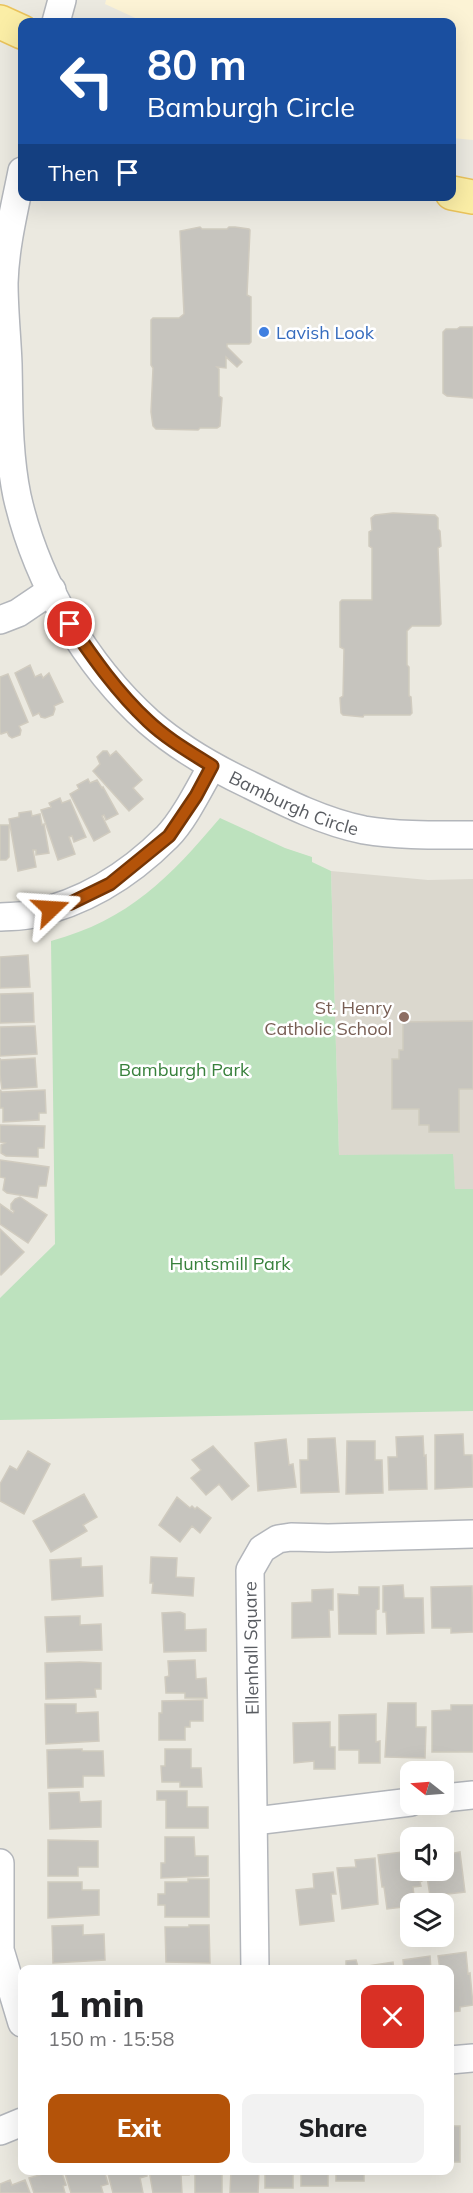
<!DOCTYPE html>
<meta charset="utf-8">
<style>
body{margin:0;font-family:Mulish,sans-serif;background:#f2f2f2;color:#202124;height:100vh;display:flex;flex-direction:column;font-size:22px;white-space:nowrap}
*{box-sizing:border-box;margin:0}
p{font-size:20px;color:#757577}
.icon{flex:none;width:33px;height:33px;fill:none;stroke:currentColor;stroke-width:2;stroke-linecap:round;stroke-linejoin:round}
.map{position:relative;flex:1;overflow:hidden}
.panel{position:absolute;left:18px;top:1965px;width:436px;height:210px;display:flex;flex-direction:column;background:#fff;border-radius:12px;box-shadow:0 6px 24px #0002}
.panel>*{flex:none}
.guide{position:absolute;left:18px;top:18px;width:438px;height:183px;border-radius:12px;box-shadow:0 6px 24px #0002;background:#1a4fa0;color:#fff;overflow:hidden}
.needle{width:39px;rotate:287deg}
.fabs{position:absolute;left:400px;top:1761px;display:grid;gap:12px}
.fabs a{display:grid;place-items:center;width:54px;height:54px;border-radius:12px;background:#fff;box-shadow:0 6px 24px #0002;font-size:30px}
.pin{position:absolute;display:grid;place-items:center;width:51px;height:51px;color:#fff;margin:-26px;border:3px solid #fff;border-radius:50%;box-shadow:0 2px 6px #0007}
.me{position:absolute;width:66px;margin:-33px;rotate:70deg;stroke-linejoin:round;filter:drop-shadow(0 0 4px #0008)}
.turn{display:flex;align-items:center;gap:21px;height:126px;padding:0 30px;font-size:27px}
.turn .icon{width:78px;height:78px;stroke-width:2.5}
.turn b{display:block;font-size:42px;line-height:51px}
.then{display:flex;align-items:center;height:57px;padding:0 30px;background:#0003;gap:12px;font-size:22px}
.round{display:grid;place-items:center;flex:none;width:63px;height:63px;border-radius:12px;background:#f2f2f2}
.overview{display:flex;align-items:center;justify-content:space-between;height:102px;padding:0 30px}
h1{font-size:36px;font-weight:800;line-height:45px}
.button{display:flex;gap:12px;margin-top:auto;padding:12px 30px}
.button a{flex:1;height:69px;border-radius:12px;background:#b45309;color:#fff;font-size:24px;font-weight:800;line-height:69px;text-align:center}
.button a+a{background:#f2f2f2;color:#202124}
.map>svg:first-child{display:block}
</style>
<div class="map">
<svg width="473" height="2193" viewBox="0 0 473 2193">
<rect width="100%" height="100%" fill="#ebe9e0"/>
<path fill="#fcf3d5" d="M106,0h367v140l-21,-2v-116h-308l-39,-18z"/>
<path fill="#dbd8ce" d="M331,871l97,9 45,-1v310h-18l-3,-35 -113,2z"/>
<path fill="#bde2be" d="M220,818l65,30 27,9v5l19,9 8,284 114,-1 2,35h18v222l-473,9v-122l55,-54 -4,-303c78,-21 119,-64 169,-123z"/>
<path fill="#c6c4be" stroke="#d0cbbf" stroke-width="1.5" d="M200,227l2,2h25l2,-2h6l14,2 1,1 -3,65 4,2v45l-2,2h-22v3l15,15 -5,5 -11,-10v11l-9,-1 2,2v27l3,2 -2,28 -3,2h-17l-2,2 -42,-1 -3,-3 -2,-14 2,-44 -2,-3v-45l2,-2h26l5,-4 -4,-83z
M460,327h13v71l-26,-2 -4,-3v-61l3,-3h11z
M393,513l42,2 3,3v11l2,2 1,15 -3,2 3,76 -2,2h-27l-5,5v34l2,2v29l2,1 1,16 -2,2h-46l-1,2 -20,-2 -2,-2 -1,-15 3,-2 1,-47 -4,-2v-45l2,-2h30v-52l-3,-2v-14l3,-2 -1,-12 4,-3z
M30,665l5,12 6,-3 2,4 6,-5 14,29 -9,4 1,3 -2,6 -8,3 -4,-1 -2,-4 -6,3 -18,-43z
M8,674l20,48 -9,4 2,4 -1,5 -8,3 -3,-2 -2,-4 -6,2 -1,-2v-55z
M103,751h4l3,5 6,-5 26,29 -9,8 10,11 -14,12 -36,-40 7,-7 -3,-7z
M88,779l2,4 7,-3 5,8 1,-1 15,27 -12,6 -2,-5 -2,1 8,16 -16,9 -24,-47 9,-5 -2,-4z
M60,798l2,5 8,-3 16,37 -12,5 -2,-6 -3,1 6,17 -17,6 -17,-50 10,-3 -2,-4z
M31,811l1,5 8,-2 2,11 2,-1 5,29 -13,2v-5h-3l3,17 -18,4 -9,-52 10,-2v-4z
M0,825h9v32l-3,3h-6z
M28,955l2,32 -30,1v-31z
M33,993l1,29 -34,1v-29z
M473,1021v68h-14v43h-30v-7h-10v-16h-27v-50h7v-9h4v-28z
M35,1026l2,28 -37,2v-29z
M0,1058v2l35,-2 2,29 -35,2 -2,-14z
M0,1090l2,2 43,-2 1,23h-7v7l-36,2v-14h-3z
M0,1125l45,1 -1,22h-6v9l-32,-1 -5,-3v-8l4,-2 -5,-1z
M0,1160l49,7 -3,19h-7l-2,12 -30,-5 -4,-3 2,-12 -5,-1z
M20,1197l27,18 -19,28 -28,-19v-20l13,9 1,-2 -3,-2v-5l4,-5z
M0,1229l24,23 -23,23 -1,-1z
M463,1434l1,21h8l1,32 -38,2v-54z
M423,1436l1,20 2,-1 1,34 -38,1 -1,-33h9l-1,-20z
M335,1438l4,54 -38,1 -1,-33h8v-21z
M286,1439l3,26 4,-1 3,23 -38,4 -3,-48z
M347,1441h28v19h7l1,33 -37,1z
M213,1446l36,40 -17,14 -13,-16 -13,11 -15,-17 10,-8 -9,-10z
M28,1451l22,13 -26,50 -24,-13v-17l10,-18 7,4z
M84,1494l13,23 -14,8 4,6 -36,21 -18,-31z
M177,1497l13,11 2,-2 3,3 2,-2 14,11 -11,15 -8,-7 -12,16 -21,-17z
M151,1557l26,1 -1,19 18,1 -1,18 -41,-3 1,-10h-3z
M81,1558v9l21,-1 1,30 -51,4 -2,-40z
M403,1585l1,13h19l1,35 -37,1 -1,-22h-3v-26z
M472,1586l1,46 -22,1v-5h-19l-1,-41z
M359,1587h20v22l-3,1v24h-37l-1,-40 21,1z
M333,1589v21h-4l1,27 -38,1v-35l20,-1v-12z
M180,1612l5,2v16l21,-1v22l-42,1 -2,-39z
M80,1616v9l21,-1 1,26 -55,2 -2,-35z
M195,1660l1,19 10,-1 1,20h-22v-5h-19l-1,-16 4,-1 -1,-15z
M80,1662l21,1v26h-6l1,8 -50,2 -1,-36z
M203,1700v21h-13v6h-5v13h-26v-27h3v-12z
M388,1703h28v24h10l-1,31 -40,-1z
M45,1704h31v9l22,-1 1,29 -53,3z
M451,1705h22v47h-41v-41l19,-1z
M376,1714v28l4,-1v22h-21v-13h-20v-35z
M330,1722v25h5v22h-21v-8l-20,2 -1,-40z
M82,1749v2h21l1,25h-21v11l-35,1 -1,-38z
M165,1749h26v19h10l1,19h-22v-5h-18l-1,-16h4z
M157,1791h30v16h21v21h-42v-28h-9z
M79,1792l1,10 21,-1v26l-51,2 -1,-36z
M165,1837h29l1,19h13v20l-47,2v-15h4z
M48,1840l50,1v26h-20v9h-30z
M411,1851v19h10l1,11 -2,1 1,4 -8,1 2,17h-4v2l-24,3 -3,-22h-2l-4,-32z
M460,1852l5,40 -35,4 -4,-26h18v-15z
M375,1858l3,46 -36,5 -5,-41 19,-1 -1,-7z
M333,1872l3,22h-5l3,27 -34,4 -4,-35 18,-2 -1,-14z
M188,1879h21v38h-44v-12h-7v-11h7v-12h23z
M48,1882h34v8h17v25l-51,3z
M83,1925v10l21,-1 1,26 -52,3 -1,-37z
M189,1925h20l1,38 -44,-1 -1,-35h24z
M466,1952l2,22 2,-1 3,32 -13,2v4l-10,1v-42h-10l-2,-14z
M430,1956l1,14h-27l-1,-10z
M356,1960l3,10h-22l9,-2v-7z
M393,1962l1,8h-26l-1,-4z
M450,2126h10v36h-10z
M42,2170h19l5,15 -3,1 2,7h-31l-5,-15 14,-4z
M64,2170h40l4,14 -7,2 2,7h-32z
M107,2170h39l1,6 -7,2 3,15h-30z
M149,2170h39l1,5h-8l1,18h-29z
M193,2170h29v23h-27v-21z
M231,2170h28l-1,23h-28z
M265,2170h28v18h-28z
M301,2170h27v16h-27z
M336,2170h28v11h-28z
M10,2180l2,5 13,-5 5,13h-30v-9z"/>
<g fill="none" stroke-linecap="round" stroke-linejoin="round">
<defs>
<g id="minor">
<path d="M56,22l6,-22"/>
<path id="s1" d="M22,171c-7,36 -17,74 -18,112 0,27 3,54 4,81 1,44 0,88 9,132 19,84 68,169 132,226 30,26 65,46 101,63 36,18 74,37 114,45 36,6 73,5 109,5"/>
<path d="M0,620l18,-7 34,-23"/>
<path d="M0,917c11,-1 22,0 32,-3 52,-11 98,-40 135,-77 17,-17 33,-50 45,-71"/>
<path d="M444,1798l29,-3"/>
<path d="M254,1821l157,-19"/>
<path d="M0,1863v87l22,73"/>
<path d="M255,1970l-5,-400 12,-21 16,-10 13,-2 37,1 145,-4"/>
<path d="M450,2060l23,-2"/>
<path d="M0,2131l22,-9"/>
</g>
<path id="major" d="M0,22l22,10
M452,193l21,4"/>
</defs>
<use href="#minor" stroke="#b3b6bb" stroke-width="30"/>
<use href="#major" stroke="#eac35b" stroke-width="36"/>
<use href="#minor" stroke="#fff" stroke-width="27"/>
<use href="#major" stroke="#fbeea6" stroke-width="33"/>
</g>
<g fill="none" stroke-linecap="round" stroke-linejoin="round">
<defs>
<path id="route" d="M51,909l20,-6 39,-19 59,-48 27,-40 16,-30c-22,-14 -45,-27 -64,-45 -31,-29 -54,-62 -78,-97"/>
</defs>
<use href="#route" stroke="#753606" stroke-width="15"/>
<use href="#route" stroke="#b45309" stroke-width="10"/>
</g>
<circle fill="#3f7fe0" stroke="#fff" stroke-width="2" cx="264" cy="332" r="6"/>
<circle fill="#8d6e63" stroke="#fff" stroke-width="2" cx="404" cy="1017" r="6"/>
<g text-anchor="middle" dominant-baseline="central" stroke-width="5" stroke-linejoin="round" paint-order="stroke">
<g font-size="18" fill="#366cbe" stroke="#fff" text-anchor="start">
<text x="276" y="332">Lavish Look</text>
</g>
<g font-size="18" fill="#595c61" stroke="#fff">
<text stroke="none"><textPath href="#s1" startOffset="760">Bamburgh Circle</textPath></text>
<text transform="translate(251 1648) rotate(-91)">Ellenhall Square</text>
</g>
<g font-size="18" fill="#785e54" stroke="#fff" text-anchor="end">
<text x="392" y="1007">St. Henry<tspan x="392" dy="21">Catholic School</tspan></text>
</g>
<g font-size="18" fill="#38813c" stroke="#fff">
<text x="184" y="1069">Bamburgh Park</text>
<text x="230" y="1263">Huntsmill Park</text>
</g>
</g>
</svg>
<div class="fabs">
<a><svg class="needle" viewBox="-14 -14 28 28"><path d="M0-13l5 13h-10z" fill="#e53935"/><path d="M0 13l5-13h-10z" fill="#757577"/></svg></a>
<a><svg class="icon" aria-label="sound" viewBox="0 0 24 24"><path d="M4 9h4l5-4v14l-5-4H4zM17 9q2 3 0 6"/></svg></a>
<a><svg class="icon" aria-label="layers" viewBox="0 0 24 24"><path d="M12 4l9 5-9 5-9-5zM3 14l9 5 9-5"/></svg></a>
</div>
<div class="pin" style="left:70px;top:624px;background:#d93025"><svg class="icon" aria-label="arrive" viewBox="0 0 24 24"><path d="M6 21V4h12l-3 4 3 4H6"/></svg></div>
<svg class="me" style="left:51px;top:909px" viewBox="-20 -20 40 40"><path d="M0-17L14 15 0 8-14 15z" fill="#b45309" stroke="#fff" stroke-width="4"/></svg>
<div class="guide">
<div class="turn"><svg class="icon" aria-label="left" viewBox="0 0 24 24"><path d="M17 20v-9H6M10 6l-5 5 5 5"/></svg><div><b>80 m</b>Bamburgh Circle</div></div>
<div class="then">Then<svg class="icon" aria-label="arrive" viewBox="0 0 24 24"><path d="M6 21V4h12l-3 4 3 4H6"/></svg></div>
</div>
<section class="panel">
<div class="overview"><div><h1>1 min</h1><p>150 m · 15:58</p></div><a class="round" style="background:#d93025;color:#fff"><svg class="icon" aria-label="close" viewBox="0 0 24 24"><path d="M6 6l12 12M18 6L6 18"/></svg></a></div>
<div class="button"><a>Exit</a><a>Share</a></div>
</section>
</div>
